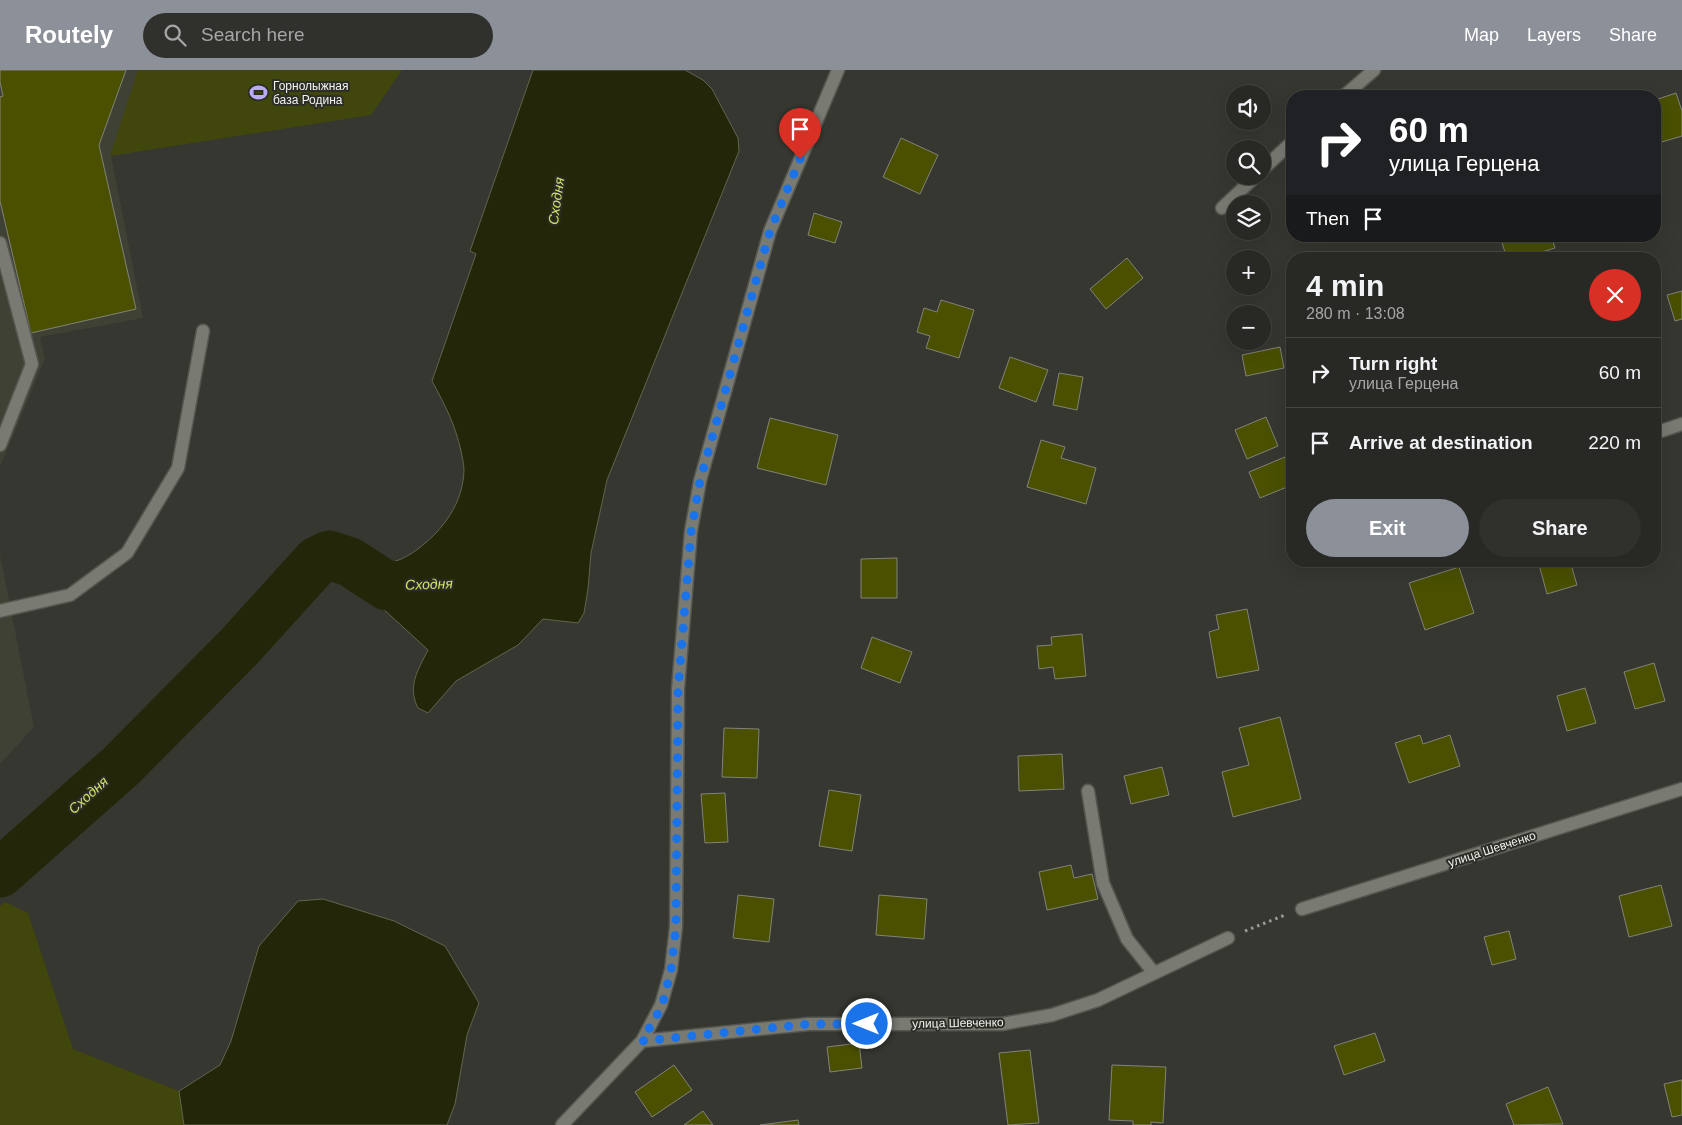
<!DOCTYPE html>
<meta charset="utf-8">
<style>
body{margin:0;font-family:Helvetica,sans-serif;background:#30312c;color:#f1f3f6;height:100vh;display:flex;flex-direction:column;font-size:19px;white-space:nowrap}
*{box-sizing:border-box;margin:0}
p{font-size:16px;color:#a5a6a6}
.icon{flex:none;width:28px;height:28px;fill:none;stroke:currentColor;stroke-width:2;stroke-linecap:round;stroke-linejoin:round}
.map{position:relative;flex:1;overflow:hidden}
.side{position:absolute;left:1286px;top:182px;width:375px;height:315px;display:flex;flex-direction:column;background:#282924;border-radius:20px;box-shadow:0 5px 20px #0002,0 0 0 1px #444541}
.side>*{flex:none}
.hud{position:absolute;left:1286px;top:20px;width:375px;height:152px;border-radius:20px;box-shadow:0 5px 20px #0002,0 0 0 1px #444541;background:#202124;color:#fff;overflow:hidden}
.controls{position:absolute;left:1226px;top:15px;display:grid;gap:10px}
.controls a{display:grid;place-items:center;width:45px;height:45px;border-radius:50%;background:#282924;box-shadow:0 5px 20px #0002,0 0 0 1px #444541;font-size:25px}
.pin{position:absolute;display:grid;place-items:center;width:42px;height:42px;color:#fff;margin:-51px -21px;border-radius:50% 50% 50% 0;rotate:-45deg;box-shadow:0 0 5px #0007}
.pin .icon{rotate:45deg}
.me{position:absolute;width:55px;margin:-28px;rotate:270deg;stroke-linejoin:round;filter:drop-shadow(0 0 4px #0008)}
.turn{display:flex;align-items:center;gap:18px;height:105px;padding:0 20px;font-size:22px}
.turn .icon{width:65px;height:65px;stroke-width:2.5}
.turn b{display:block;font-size:35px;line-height:42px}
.then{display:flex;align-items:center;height:48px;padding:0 20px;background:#0003;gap:10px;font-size:19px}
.round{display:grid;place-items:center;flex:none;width:52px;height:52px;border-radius:26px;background:#30312c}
.overview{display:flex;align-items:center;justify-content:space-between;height:85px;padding:0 20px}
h1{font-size:30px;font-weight:800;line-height:38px}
.button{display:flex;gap:10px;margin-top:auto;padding:10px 20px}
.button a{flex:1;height:58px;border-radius:30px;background:#8c9099;color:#fff;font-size:20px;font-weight:800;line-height:58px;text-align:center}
.button a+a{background:#30312c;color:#f1f3f6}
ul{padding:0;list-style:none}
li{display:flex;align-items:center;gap:15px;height:70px;padding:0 20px;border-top:1px solid #444541}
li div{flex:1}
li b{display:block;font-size:19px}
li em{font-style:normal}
header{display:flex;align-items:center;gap:30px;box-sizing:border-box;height:70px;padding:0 25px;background:#8c9099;color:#fff}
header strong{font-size:24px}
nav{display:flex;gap:28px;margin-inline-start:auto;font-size:18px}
.search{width:350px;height:45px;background:#30312c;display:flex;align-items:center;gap:12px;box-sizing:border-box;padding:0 18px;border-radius:28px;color:#a5a6a6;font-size:19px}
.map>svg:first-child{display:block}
</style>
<header>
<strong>Routely</strong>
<div class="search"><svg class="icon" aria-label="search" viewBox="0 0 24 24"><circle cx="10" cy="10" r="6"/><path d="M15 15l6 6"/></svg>Search here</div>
<nav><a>Map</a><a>Layers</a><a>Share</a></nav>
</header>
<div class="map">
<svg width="1682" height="1055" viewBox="0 0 1682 1055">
<rect width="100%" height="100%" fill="#363730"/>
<path fill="#3f4134" d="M0,0h138l-27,86 32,162 -103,19 5,22 -45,108z
M0,485l34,172 -34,37z"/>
<path fill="#41460d" d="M138,0h264l-31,45 -261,41z
M5,832l23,11 45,136 106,42 5,34h-184v-219z"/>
<path fill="#242609" stroke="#62644e" d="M533,0h152l18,10 9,9 26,49 1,13 -132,329 -16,73 -3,36 -4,24 -6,10 -35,-4 -25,26 -62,36 -28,32 -10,-5c-11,-22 0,-38 10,-58l-85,-78 11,-16c13,5 24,8 37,6 9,-1 20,-8 27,-13 26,-20 45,-46 46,-79 0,-6 -2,-13 -3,-19 -6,-27 -16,-46 -29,-70l44,-127 -6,-3z
M323,829l71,22 51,25 34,57 -12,32 -12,69 -8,21h-263l-5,-34 41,-26 11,-24 28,-95 39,-45z"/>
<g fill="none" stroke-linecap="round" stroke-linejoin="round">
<path stroke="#242609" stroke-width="49" d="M0,803l121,-107 118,-119 78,-86 12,-6 21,7 37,24 24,-1"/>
</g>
<path fill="#4a5000" stroke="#81837a" d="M0,0h126l-27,75 37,164 -105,24 -31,-132v-104l3,-1 -3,-14z
M1676,23l6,18v25l-27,8v-44z
M901,68l37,17 -18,39 -37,-17z
M814,143l28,9 -7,21 -27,-8z
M1500,166h51l4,12 -36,11h-12z
M1127,188l16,20 -37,31 -16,-20z
M1682,221v28l-7,2 -8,-26z
M941,230l33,10 -15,48 -33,-10 4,-12 -13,-4 7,-24 13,4z
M1280,277l4,21 -38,8 -4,-21z
M1010,287l38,13 -12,32 -37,-14z
M1059,303l24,4 -6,33 -24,-5z
M1266,347l12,29 -31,13 -12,-29z
M770,348l68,17 -12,50 -69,-17z
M1041,370l24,7 -4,11 35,10 -10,36 -59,-17z
M1285,387l7,19v9l-32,13 -11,-26z
M1655,444l5,20 -5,1z
M897,488v40h-36v-39z
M1538,491h32l7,24 -30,9z
M1459,497l15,46 -49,17 -16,-47z
M1247,539l12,61 -42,8 -8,-46 10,-3 -3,-14z
M1082,564l4,42 -31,3 -2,-12 -14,2 -2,-23 15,-1 -1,-8z
M872,567l40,15 -12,31 -39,-15z
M1654,593l11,38 -30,8 -11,-37z
M1585,618l11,35 -29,8 -10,-35z
M1280,647l21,82 -68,18 -11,-45 27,-7 -10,-37z
M724,658l35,1 -2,49 -35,-1z
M1420,665l3,9 27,-9 10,31 -51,17 -14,-40z
M1062,684l2,35 -45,2 -1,-35z
M1162,697l7,28 -38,9 -7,-28z
M829,720l32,5 -9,56 -33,-5z
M725,723l3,49 -23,1 -4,-49z
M1071,795l3,13 18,-4 6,25 -51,11 -8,-38z
M1661,815l11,41 -43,11 -10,-41z
M738,825l36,4 -5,43 -36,-4z
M879,825l48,4 -3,40 -48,-4z
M1509,861l7,28 -24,6 -8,-28z
M1375,963l10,28 -41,14 -10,-29z
M859,973l3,25 -32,4 -3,-25z
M1030,980l9,73 -31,2 -9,-72z
M674,995l18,25 -40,27 -17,-25z
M1112,995l54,2 -3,56 -12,-1v3h-18v-4l-24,-1z
M1682,1010v35l-10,2 -8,-33z
M1548,1017l15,37 -49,1 -8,-21z
M703,1041l10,14h-29z
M798,1050l1,5h-39z"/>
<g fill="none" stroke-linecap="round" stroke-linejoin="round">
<defs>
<path id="lane" d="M0,173l32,121 -32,81
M0,541l70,-16 57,-42 51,-85 25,-137
M1088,721l15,92 24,56 27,34"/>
<path id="street" d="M1344,26l30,-26
M1262,100l30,-28
M1222,138l34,-32
M1655,363l27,-9
M1302,839l380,-120
M642,971l167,-17h193l50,-9 46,-15 130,-62
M562,1055l80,-84 19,-36 10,-35 5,-43 2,-238 13,-158 9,-50 70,-250 68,-161"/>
</defs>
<use href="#lane" stroke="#555650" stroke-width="15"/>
<use href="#street" stroke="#555650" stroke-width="15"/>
<path stroke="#9a9b95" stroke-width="3" stroke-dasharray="2.5 4" stroke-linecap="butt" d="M1245,861l40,-16"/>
<use href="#lane" stroke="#797a72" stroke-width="12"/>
<use href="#street" stroke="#797a72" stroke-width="12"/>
</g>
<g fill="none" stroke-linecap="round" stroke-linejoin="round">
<path stroke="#1a73e8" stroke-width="9" stroke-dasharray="0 16.2" d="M800,89l-30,72 -70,250 -9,51 -13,158 -2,237 -5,43 -9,36 -20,35 167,-17h58"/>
</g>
<defs>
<symbol id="stadium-bare" viewBox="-9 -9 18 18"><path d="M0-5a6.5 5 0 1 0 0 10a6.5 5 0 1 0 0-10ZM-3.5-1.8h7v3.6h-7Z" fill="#bbaaf6" stroke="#2c2d26" stroke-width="2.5" paint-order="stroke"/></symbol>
</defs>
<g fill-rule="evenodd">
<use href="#stadium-bare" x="246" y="10" width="25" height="25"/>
</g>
<g text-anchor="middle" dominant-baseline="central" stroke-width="4" stroke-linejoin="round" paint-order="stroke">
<g font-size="12" fill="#f3f3ef" stroke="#2c2d26" text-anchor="start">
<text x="273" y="16">Горнолыжная<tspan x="273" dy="14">база Родина</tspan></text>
</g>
<g font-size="12" fill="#f3f3ef" stroke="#2c2d26">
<text transform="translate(1492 779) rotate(-18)">улица Шевченко</text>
<text transform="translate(958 953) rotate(-1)">улица Шевченко</text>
</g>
<g font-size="14" font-style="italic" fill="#d6e368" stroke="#2c2d26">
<text transform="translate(556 131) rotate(-82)">Сходня</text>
<text transform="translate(429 514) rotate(-2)">Сходня</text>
<text transform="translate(88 725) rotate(-42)">Сходня</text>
</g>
</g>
</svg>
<div class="controls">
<a><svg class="icon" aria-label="sound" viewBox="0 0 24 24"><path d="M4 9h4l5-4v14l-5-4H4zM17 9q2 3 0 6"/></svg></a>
<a><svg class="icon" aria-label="search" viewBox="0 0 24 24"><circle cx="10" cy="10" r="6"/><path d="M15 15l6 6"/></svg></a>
<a><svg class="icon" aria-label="layers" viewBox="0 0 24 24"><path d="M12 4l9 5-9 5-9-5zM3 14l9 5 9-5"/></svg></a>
<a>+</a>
<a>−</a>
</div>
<div class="pin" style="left:800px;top:89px;background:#d93025"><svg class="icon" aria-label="arrive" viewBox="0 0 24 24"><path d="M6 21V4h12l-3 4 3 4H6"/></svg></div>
<svg class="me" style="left:867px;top:954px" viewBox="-20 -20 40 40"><circle r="17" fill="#1a73e8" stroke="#fff" stroke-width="3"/><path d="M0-11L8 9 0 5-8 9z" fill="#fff"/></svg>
<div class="hud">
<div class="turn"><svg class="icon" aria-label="right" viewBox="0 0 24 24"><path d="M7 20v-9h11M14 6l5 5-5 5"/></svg><div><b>60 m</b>улица Герцена</div></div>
<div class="then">Then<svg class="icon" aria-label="arrive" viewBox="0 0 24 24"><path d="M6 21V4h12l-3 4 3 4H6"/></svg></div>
</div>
<section class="side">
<div class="overview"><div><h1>4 min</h1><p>280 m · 13:08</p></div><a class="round" style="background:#d93025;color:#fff"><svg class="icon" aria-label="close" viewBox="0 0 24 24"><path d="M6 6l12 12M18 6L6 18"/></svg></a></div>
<ul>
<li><svg class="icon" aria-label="right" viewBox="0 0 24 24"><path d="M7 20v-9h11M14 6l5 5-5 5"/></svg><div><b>Turn right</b><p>улица Герцена</p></div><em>60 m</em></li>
<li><svg class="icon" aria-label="arrive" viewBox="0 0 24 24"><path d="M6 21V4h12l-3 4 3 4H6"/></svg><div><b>Arrive at destination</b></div><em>220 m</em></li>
</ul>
<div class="button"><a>Exit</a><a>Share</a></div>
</section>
</div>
